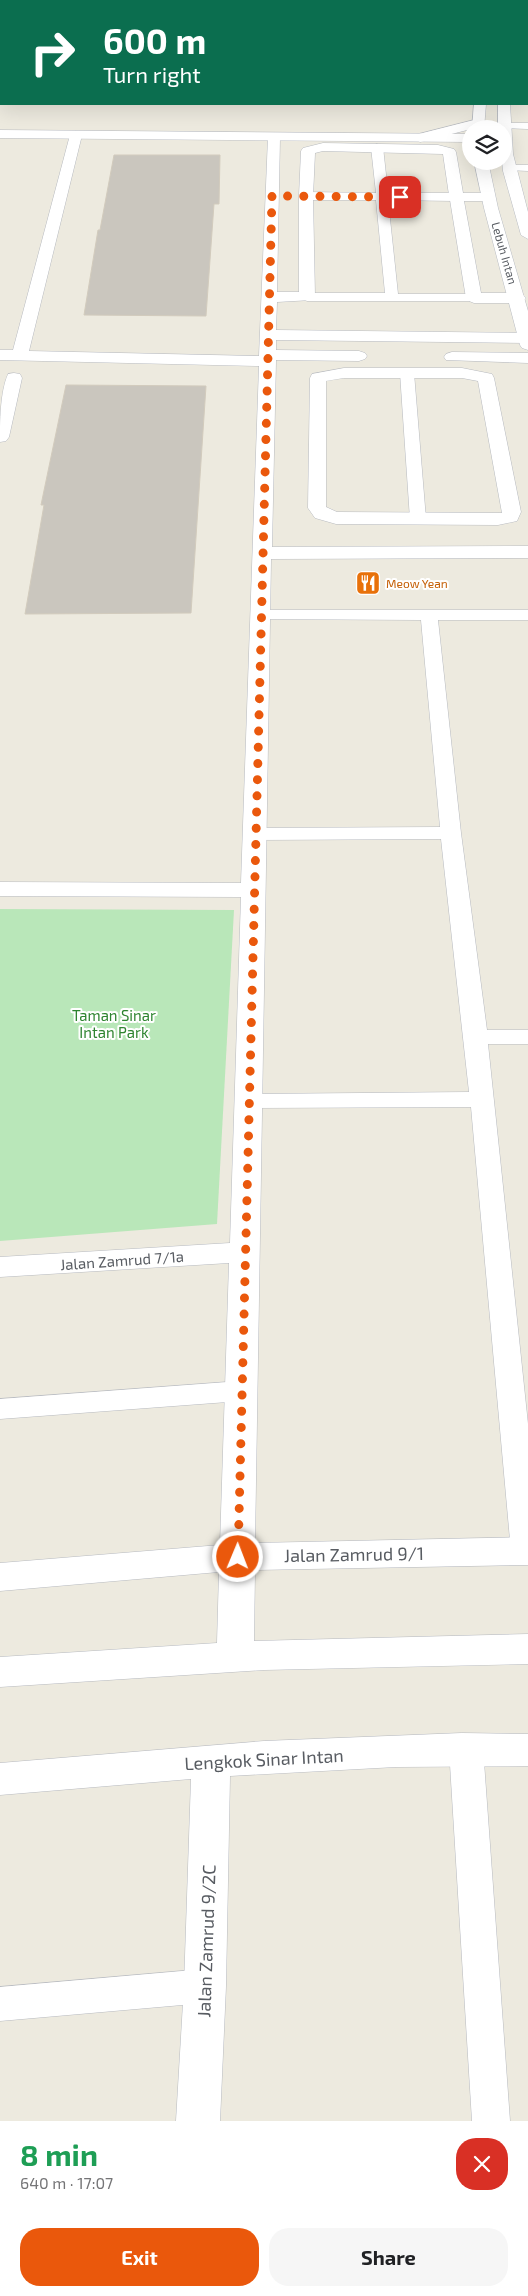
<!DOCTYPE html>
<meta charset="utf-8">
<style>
body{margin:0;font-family:"Exo 2",sans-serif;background:#f6f6f6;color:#202124;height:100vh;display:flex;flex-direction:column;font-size:19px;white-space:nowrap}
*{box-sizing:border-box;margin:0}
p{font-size:16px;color:#757577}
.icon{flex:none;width:28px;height:28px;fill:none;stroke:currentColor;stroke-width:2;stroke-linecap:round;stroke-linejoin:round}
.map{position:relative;height:2121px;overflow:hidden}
.details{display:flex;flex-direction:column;background:#fff;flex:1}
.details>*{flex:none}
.top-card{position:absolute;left:0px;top:0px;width:529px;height:105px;box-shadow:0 5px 20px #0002;background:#0b6e4f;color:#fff;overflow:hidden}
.controls{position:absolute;left:462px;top:120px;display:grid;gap:10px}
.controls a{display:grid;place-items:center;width:50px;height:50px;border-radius:50%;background:#fff;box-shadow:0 5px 20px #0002;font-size:25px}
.pin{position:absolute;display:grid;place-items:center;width:42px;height:42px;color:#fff;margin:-21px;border-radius:10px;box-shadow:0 2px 8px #0006}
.me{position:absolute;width:55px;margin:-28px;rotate:1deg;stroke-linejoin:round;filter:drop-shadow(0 0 4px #0008)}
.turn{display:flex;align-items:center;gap:18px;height:105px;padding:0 20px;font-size:22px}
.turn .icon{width:65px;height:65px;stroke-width:2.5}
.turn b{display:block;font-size:35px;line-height:42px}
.round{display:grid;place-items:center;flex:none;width:52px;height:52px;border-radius:20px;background:#f6f6f6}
.headline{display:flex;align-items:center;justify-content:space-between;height:85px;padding:0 20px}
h1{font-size:30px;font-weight:700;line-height:38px;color:#1e9e55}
.action{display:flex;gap:10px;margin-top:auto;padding:10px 20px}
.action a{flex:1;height:58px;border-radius:20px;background:#ea580c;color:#fff;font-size:20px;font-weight:700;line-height:58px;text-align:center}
.action a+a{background:#f6f6f6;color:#202124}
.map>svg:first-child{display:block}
</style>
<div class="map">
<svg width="528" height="2121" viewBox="0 0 528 2121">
<rect width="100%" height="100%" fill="#edeadf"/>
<path fill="#b9e7b9" d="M0,909l234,1 -17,314 -217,17z"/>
<path fill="#cac6be" stroke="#d2cbbd" d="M114,155h106l-1,49h-5l-8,112 -122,-1 14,-85h2z
M66,385l140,1 -15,227 -166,1 19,-109h-3z"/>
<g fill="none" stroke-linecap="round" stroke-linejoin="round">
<defs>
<path id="service" d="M504,123h24v6l-28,-1 -2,-2 2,-2z
M377,144l6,3 5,46h67l6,4 -6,4 -67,-1 10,94h76l5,1 2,3 -2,3h-172l-7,-4 7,-4h78l-9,-93h-70l-6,-4 6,-4 70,1 -5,-46z
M510,165h18v6l-22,-1 -2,-2z
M407,369l7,4 12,146 -2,3h-12l-2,-3 -10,-146z
M260,610h268v10h-90l23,213 26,197h41v14h-40l40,380v138l-13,-3 -4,-8 -40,-444 -223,1 -9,-2 -3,-5 3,-5 9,-2 221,-2 -28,-253 -186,1 -7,-2 -3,-4 3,-4 7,-2 185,-1 -19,-207 -167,-1 -3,-4 3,-4z
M241,1381l10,3 4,7 -4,7 -10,3 -241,18v-20z
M466,1734l12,4 5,10 27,373h-38l-23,-373 5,-10z
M205,1969l13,5 5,12 -5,12 -13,5 -205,18v-34z"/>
<path id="minor" d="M282,0h18v1h-18z
M478,119l6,4 -1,3 -63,16 -6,-4 1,-3z
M76,131l6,4 -53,216 230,5 9,-219 6,-4 6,4 -3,155h22v-96l2,-45 2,-3 20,-5 115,2 16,4 2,3 7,41h25l7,4 -7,4h-24l17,92h37l5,2 3,3 -3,3 -5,2h-44l-5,-2 -3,-3 -16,-98 -2,-3 1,-2 -6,-41 -120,-3 -8,2 -2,43 2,101 -3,3 -35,2 -1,28 251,3 1,10 -252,-3v10l83,1 6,2 2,3 -2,3 -6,2 -83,-1 -4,187 256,-1v12l-257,1 -16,984 273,-6v28l-273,5 -1,71 274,-7v30l-264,6 -264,17v-30l217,-14 2,-71 -219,19v-28l220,-18 9,-282 -229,14v-20l230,-14 11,-346 -241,-1v-14l241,1 18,-517 -259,-6v-10h13l57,-215z
M452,352l76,1v10l-82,-3 -2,-3 2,-3z
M344,368h118l30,6 2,4 27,134 -4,9 -19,4 -162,-1 -21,-6 -7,-10 2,-130 2,-4zM344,378h118l16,3 24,132 -165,-1 -11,-5v-126z
M14,373l6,1 2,4 -13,59 -3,4 -6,1c0,-20 0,-50 8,-68z
M462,1733l66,1v32l-132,1 -166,9 -4,210 -6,135h-44l8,-135 7,-207 -191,16v-32l264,-22z"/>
<path id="tertiary" d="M0,130l471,4v8l-471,-4z"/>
<path id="secondary" d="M491,0h10v1h-10z
M513,0h10v1h-10z
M474,104h12l-2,25h-12z
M498,104h12l3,50 15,58v27l-7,-4 -18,-64 -1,-10h2v-32h-6z
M474,161h14l10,47 30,103v39l-6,-2 -2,-3 -36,-137z"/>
</defs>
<use href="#service" stroke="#b7bac0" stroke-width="1"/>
<use href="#minor" stroke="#b7bac0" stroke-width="1"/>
<use href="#tertiary" stroke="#b7bac0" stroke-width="1"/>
<use href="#secondary" stroke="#b8bcc3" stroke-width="1"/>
<use href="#service" fill="#fff" fill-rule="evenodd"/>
<use href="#minor" fill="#fff" fill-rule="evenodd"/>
<use href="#tertiary" fill="#fff" fill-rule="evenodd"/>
<use href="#secondary" fill="#fff" fill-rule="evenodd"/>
</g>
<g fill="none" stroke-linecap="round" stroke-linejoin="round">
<path stroke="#ea580c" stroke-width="9" stroke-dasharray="0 16.2" d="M238,1557l34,-1361 128,1"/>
</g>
<defs>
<symbol id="restaurant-square" viewBox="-11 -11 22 22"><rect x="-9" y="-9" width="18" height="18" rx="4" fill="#e8710a" stroke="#fff"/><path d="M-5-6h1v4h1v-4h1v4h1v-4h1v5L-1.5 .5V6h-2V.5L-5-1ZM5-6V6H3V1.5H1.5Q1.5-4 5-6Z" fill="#fff"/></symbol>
</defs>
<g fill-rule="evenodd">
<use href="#restaurant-square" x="354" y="569" width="28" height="28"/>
</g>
<g text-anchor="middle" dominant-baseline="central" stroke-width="4" stroke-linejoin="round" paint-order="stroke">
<g font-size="12" fill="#585c62" stroke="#fff">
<text transform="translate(505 253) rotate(74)">Lebuh Intan</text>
</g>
<g font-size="12" fill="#c56008" stroke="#fff" text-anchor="start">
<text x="386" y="583">Meow Yean</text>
</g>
<g font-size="15" fill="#2e8430" stroke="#fff">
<text x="114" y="1015">Taman Sinar<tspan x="114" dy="17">Intan Park</tspan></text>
</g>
<g font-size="15" fill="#585c62" stroke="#fff">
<text transform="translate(122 1260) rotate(-4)">Jalan Zamrud 7/1a</text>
</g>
<g font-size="18" fill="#585c62" stroke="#fff">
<text transform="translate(354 1554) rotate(-1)">Jalan Zamrud 9/1</text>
<text transform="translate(264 1759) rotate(-3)">Lengkok Sinar Intan</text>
<text transform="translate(206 1941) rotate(-88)">Jalan Zamrud 9/2C</text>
</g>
</g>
</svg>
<div class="controls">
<a><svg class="icon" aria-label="layers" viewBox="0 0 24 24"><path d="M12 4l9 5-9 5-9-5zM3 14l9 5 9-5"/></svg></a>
</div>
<div class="pin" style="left:400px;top:197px;background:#d93025"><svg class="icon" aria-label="arrive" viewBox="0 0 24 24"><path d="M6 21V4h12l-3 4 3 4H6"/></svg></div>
<svg class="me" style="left:238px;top:1557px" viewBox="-20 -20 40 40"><circle r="17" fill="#ea580c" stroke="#fff" stroke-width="3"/><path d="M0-11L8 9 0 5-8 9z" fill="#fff"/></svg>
<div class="top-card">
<div class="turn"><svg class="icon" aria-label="right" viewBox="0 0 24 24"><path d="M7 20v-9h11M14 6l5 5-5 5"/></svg><div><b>600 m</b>Turn right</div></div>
</div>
</div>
<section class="details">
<div class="headline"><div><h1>8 min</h1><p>640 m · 17:07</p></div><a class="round" style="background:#d93025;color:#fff"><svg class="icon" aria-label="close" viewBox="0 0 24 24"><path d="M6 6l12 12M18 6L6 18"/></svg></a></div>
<div class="action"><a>Exit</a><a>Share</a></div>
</section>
